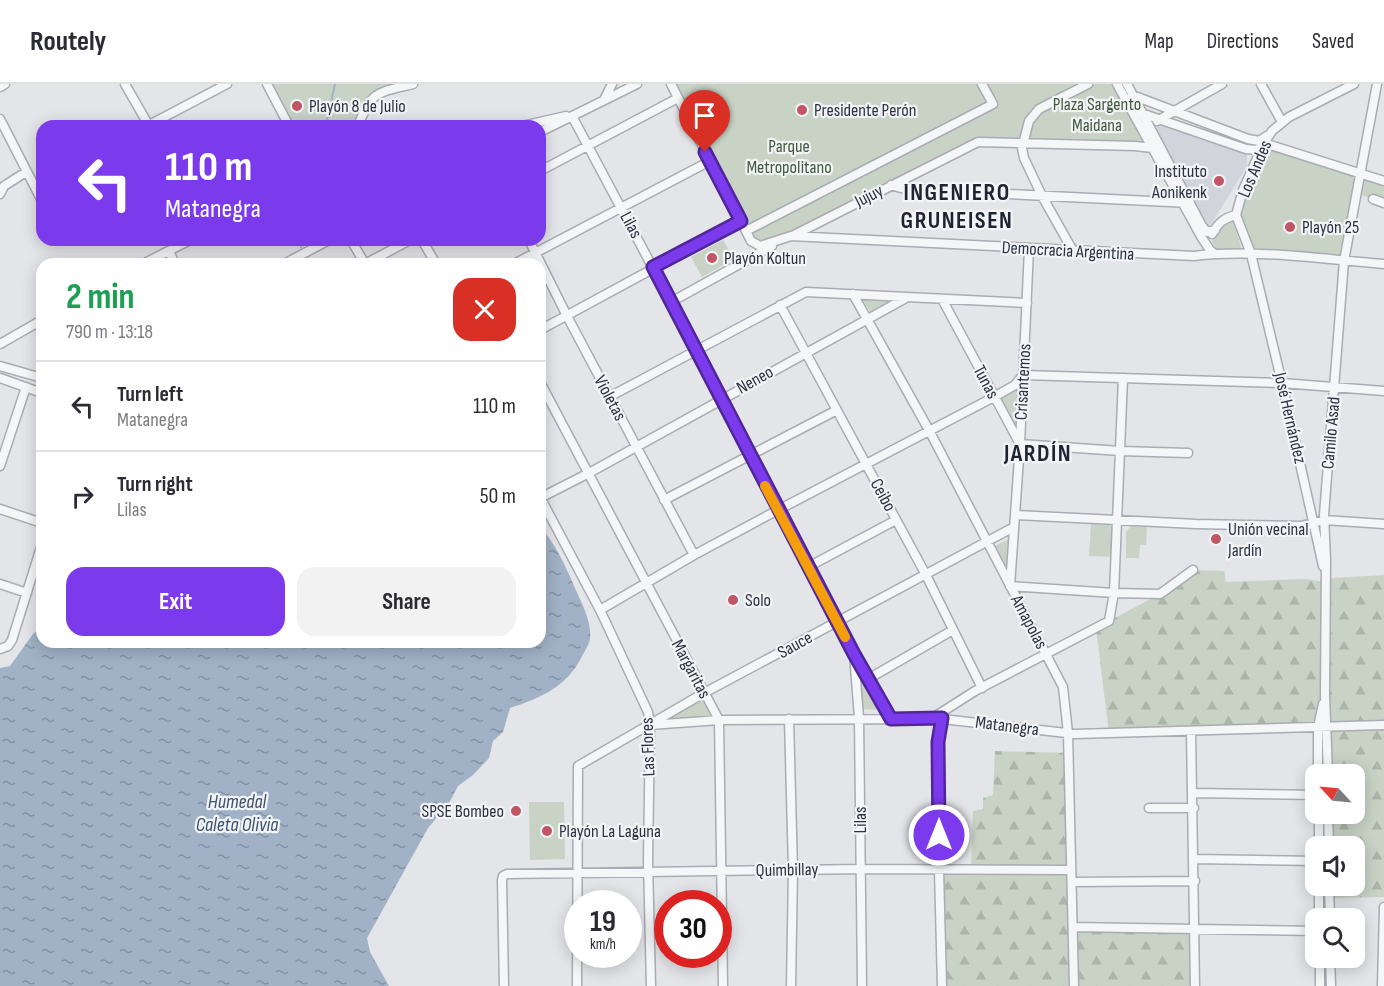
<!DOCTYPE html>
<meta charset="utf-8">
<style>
body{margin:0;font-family:"Sofia Sans Condensed",sans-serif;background:#f2f2f3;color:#2b2b33;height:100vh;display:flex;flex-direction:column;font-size:22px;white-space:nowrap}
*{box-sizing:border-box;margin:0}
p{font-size:20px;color:#7c7c81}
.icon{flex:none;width:33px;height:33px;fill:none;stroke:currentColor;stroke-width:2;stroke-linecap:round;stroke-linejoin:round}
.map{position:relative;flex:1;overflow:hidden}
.side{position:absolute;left:36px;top:174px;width:510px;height:390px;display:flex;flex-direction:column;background:#fff;border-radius:18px;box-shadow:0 3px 15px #0003}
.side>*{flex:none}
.guide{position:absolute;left:36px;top:36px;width:510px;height:126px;border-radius:18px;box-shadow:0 3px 15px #0003;background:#7c3aed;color:#fff;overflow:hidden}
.needle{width:39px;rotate:296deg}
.controls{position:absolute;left:1305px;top:680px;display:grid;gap:12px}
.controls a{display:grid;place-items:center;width:60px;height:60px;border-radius:12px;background:#fff;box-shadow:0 3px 15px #0003;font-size:30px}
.speed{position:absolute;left:564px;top:806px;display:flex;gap:12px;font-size:30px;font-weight:700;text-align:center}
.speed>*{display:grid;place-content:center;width:78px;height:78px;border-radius:50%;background:#fff;box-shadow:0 3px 15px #0003;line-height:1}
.speed small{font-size:15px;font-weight:400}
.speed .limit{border:9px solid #d22;background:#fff;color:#111}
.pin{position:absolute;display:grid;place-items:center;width:51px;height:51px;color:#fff;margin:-62px -26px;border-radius:50% 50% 50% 0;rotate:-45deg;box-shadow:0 0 6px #0007}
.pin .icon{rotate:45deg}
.me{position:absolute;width:66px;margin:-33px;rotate:0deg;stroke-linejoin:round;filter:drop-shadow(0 0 4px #0008)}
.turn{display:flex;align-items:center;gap:21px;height:126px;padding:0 30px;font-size:27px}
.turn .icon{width:78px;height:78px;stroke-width:2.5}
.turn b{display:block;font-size:42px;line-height:51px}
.round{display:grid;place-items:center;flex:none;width:63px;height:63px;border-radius:18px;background:#f2f2f3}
.headline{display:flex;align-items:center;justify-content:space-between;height:102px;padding:0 30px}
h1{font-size:36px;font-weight:700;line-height:45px;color:#1e9e55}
.primary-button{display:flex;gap:12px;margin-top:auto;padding:12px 30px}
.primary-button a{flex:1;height:69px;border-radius:18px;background:#7c3aed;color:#fff;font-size:24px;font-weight:700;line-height:69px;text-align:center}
.primary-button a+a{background:#f2f2f3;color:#2b2b33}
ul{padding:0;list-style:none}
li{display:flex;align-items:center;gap:18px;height:90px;padding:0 30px;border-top:2px solid #e1e1e2}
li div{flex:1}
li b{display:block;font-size:22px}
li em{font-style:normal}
header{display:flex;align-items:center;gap:36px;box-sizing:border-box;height:84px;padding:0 30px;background:#fff;border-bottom:2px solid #e1e1e2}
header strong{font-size:28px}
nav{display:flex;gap:33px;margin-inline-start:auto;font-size:21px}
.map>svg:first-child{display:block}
</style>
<header>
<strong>Routely</strong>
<nav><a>Map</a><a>Directions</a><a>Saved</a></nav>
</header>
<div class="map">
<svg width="1384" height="902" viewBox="0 0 1384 902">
<defs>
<pattern id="forest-firs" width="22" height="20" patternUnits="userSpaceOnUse" patternTransform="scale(1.5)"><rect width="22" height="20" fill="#c8d2c5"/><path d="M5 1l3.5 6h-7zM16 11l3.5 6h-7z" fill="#acb5aa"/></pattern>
<pattern id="water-ripples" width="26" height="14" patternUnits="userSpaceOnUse" patternTransform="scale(1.5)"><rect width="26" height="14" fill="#a1b2c6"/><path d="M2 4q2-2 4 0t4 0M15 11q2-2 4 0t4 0" fill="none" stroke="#8391a2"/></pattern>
</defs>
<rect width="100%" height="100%" fill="#e3e5e9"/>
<path fill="#d1d4db" d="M1159,41l86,28 2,3v10l-37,60h-4l-8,-15 1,-1 -33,-62 -2,1 -6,-12 -2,-8z"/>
<path fill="url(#forest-firs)" d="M1193,486l31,1 2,11 79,-3 21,3 6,-4 52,-3v322l-55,1v-13h25v-39h-25l-1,-33h26v-39h-26l-1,-47 -218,6 -13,-105 64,-34z
M995,667l73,2 5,174 122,2v57h-253l-3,-116h32l2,-59 10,-2v-11l10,-3z"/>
<path fill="#c8d2c5" d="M267,0h146l-35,9 -20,33h-69z
M671,0h446l35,65 -174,-7 -187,94 -37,8z
M1264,59l120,39v21l-27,-10 -13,68 -93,-7 -14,-39z
M1233,137l8,26 -3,5 -20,-1 -6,-9c5,-10 9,-18 21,-21z
M723,156l11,19 -32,18 -11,-20z
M861,213l35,2 -25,14z
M1020,300l-3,48 -19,-33z
M1091,440l19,1 5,5 -1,27 -25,-1z
M1131,442l16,1 -1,18h-6l-1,13h-13v-26z
M1009,455l-2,30 -12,-23z
M859,585l23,41 -20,-1z
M701,614l11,21 -53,4z
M529,718h35l1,57 -35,1z"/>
<path fill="url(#water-ripples)" d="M540,442c15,18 25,38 34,60 7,16 18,35 16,53 -1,5 -5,12 -8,17 -14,30 -41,42 -72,52l-7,24 -10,9 -4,17 -16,17 -15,11 -9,17 -21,25 -61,110 3,14 19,34h-389v-318l10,-2 23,-32 9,-8v16h498z"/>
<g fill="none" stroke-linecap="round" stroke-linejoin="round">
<path stroke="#a1b2c6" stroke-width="2" d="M331,18l4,-18
M326,42l3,-15
M301,163l2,-7
M300,180v-3"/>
<defs>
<path id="minor" d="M125,0l24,42
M267,0l22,42
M671,0l80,157 9,5 31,-10 403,20c63,-7 127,3 190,8
M1117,0l85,154 8,12 5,4
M1127,0l75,142 5,6 8,-2
M1261,0l21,38
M0,3l5,-3
M1132,11l116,44 11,2 8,-5
M604,16l8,-16
M1141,29l105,36 10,1 6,-3
M572,32l99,186 23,48 160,304 5,64 3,268
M0,35l42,82
M1157,37l65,-37
M149,41l78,-41
M358,42c14,-36 19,-33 55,-42
M522,42l44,-10
M540,48l97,-48
M1264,59l120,38
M540,87l138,-73
M891,101l10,3 47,3 242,12
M0,110l4,-8 22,-14
M1373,115l11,4
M746,147l247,-127 -11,-20
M1212,150c6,-11 12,-16 24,-19
M792,152l186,-94 157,4 26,3
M351,156l14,24
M422,156l14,24
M529,156l38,76 127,239
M1029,165l-9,195 -10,142 104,7 46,1 33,-24
M169,167l6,13
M1073,167l-31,-55 -18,-38 -2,-10 7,-27 10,-12 49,-25
M143,180l47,-24
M284,180l45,-24
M365,180l45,-24
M514,180l196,-103
M853,210l77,138 133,255 5,46 6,253
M942,215l78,145 100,7 68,2
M671,218l101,-56
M780,221l146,270 56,113
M540,246l201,-109
M0,260l42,-24
M0,282l42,12
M1024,291l258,8 102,8
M0,294l42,15
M540,298l179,338 4,266
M609,313l197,-105 221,11
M0,382l26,-79
M540,413l60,113 48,102 2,13 -2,137 3,124
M540,414l49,-25 317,-175
M664,416l173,-90
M0,425l42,14
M1015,431l181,9 105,2 23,-6 60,4
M1323,482l-41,-183 -31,-129 -15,-39 7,-25 21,-47 8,-12 17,-14 65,-33
M808,483l88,-47
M0,500l27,9
M600,526l94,-55 84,-45 216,-113 21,-12 8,-10
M0,565l8,-3 4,-6 30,-96
M857,575l34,60
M868,595l85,-49
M789,635l4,151 -2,116
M931,635l44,-28 134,-70 5,-28 9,-215
M942,635l-4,24 1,127 3,116
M650,641l69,-5 223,-1 133,15 309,-9
M1191,647l4,255
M1318,690v-47l5,-23
M1328,690l-3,-79 1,-135 -2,-45 20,-254 33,-177
M1193,709l123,2
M1149,724h45
M1328,729l1,33
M1319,762v-33
M1194,775l122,2
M1072,798l123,-1
M1319,801v33
M1329,801l1,33
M1073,843l243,4
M1320,873v29
M1330,873l1,29
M504,902l-2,-106 1,-4 4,-2 353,-5 211,1
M577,902l1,-220 126,-73 310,-166
M1382,902l2,-79"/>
</defs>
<use href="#minor" stroke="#a8acb3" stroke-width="11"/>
<use href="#minor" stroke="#f5f6f8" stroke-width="8"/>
</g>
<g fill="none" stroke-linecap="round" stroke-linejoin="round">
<defs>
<path id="route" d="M705,68l36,69 -88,46 201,387 37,65 51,-1 -4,24 1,93"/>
</defs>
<use href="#route" stroke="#51269a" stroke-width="15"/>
<use href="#route" stroke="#7c3aed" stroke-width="10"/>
<path stroke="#f59e0b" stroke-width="10" d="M765,402l80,151"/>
</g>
<g fill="#c15563" stroke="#f2f4f7" stroke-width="2">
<circle cx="297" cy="22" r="6"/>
<circle cx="802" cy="26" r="6"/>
<circle cx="1219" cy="97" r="6"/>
<circle cx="1290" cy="143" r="6"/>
<circle cx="712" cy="174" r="6"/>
<circle cx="1216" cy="455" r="6"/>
<circle cx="733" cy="516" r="6"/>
<circle cx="516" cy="727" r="6"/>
<circle cx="547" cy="747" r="6"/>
</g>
<g text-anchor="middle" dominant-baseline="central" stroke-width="4.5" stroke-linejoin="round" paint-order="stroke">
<g font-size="18" fill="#405a3b" stroke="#f2f4f7">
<text x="1097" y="20">Plaza Sargento<tspan x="1097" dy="21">Maidana</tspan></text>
<text x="789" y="62">Parque<tspan x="789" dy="21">Metropolitano</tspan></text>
</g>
<g font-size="18" fill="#2c3340" stroke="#f2f4f7" text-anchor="start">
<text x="309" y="22">Playón 8 de Julio</text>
<text x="814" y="26">Presidente Perón</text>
<text x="1207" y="87" text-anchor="end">Instituto<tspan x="1207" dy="21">Aonikenk</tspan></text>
<text x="1302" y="143">Playón 25</text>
<text x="724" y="174">Playón Koltun</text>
<text x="1228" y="445">Unión vecinal<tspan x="1228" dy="21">Jardín</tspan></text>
<text x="745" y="516">Solo</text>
<text x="504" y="727" text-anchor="end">SPSE Bombeo</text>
<text x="559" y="747">Playón La Laguna</text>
</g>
<g font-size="18" fill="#2c3340" stroke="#f2f4f7">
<text transform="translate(1255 85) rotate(-67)">Los Andes</text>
<text transform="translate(869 112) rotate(-27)">Jujuy</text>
<text transform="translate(631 141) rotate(62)">Lilas</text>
<text transform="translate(1068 167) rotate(3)">Democracia Argentina</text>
<text transform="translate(755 296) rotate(-29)">Neneo</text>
<text transform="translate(986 298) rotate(62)">Tunas</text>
<text transform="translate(1023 298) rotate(-87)">Crisantemos</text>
<text transform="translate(610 314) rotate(62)">Violetas</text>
<text transform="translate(1290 334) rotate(77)">José Hernández</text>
<text transform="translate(1331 349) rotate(-85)">Camilo Asad</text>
<text transform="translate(883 411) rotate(61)">Ceibo</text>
<text transform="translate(1029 538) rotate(62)">Amapolas</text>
<text transform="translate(795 561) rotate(-29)">Sauce</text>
<text transform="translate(691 585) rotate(62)">Margaritas</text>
<text transform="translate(1007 642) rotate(7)">Matanegra</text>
<text transform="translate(648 663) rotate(-92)">Las Flores</text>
<text transform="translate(860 736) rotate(-90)">Lilas</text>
<text transform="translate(787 786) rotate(-1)">Quimbillay</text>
</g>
<g font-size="20" font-style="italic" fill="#3a5170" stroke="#f2f4f7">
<text x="237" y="718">Humedal<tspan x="237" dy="23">Caleta Olivia</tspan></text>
</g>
<g font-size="24" font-weight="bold" letter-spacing="1.5" fill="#1e2431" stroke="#f2f4f7">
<text x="957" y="108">INGENIERO<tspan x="957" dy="28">GRUNEISEN</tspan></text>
<text x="1038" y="369">JARDÍN</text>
</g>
</g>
</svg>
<div class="controls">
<a><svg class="needle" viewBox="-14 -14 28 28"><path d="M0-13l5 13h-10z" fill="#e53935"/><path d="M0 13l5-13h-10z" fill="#7c7c81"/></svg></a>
<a><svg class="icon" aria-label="sound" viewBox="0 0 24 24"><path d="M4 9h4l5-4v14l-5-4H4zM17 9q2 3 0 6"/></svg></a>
<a><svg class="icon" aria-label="search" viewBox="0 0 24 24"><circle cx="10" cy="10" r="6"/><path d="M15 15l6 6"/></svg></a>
</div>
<div class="speed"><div>19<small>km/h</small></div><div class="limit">30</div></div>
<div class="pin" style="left:705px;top:68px;background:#d93025"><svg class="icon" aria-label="arrive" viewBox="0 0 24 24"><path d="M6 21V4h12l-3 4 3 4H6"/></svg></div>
<svg class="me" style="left:939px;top:751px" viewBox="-20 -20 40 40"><circle r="17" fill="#7c3aed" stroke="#fff" stroke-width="3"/><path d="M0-11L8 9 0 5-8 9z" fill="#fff"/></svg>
<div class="guide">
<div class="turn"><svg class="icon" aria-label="left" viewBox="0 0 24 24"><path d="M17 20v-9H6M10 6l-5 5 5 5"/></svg><div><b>110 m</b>Matanegra</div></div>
</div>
<section class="side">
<div class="headline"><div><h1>2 min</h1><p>790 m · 13:18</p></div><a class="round" style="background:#d93025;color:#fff"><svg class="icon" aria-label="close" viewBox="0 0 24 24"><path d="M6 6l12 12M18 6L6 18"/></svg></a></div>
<ul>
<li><svg class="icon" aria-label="left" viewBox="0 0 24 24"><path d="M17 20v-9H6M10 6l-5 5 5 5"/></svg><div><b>Turn left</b><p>Matanegra</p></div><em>110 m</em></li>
<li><svg class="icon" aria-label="right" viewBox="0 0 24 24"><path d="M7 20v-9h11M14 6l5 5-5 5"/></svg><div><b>Turn right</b><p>Lilas</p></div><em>50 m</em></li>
</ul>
<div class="primary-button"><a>Exit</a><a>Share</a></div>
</section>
</div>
